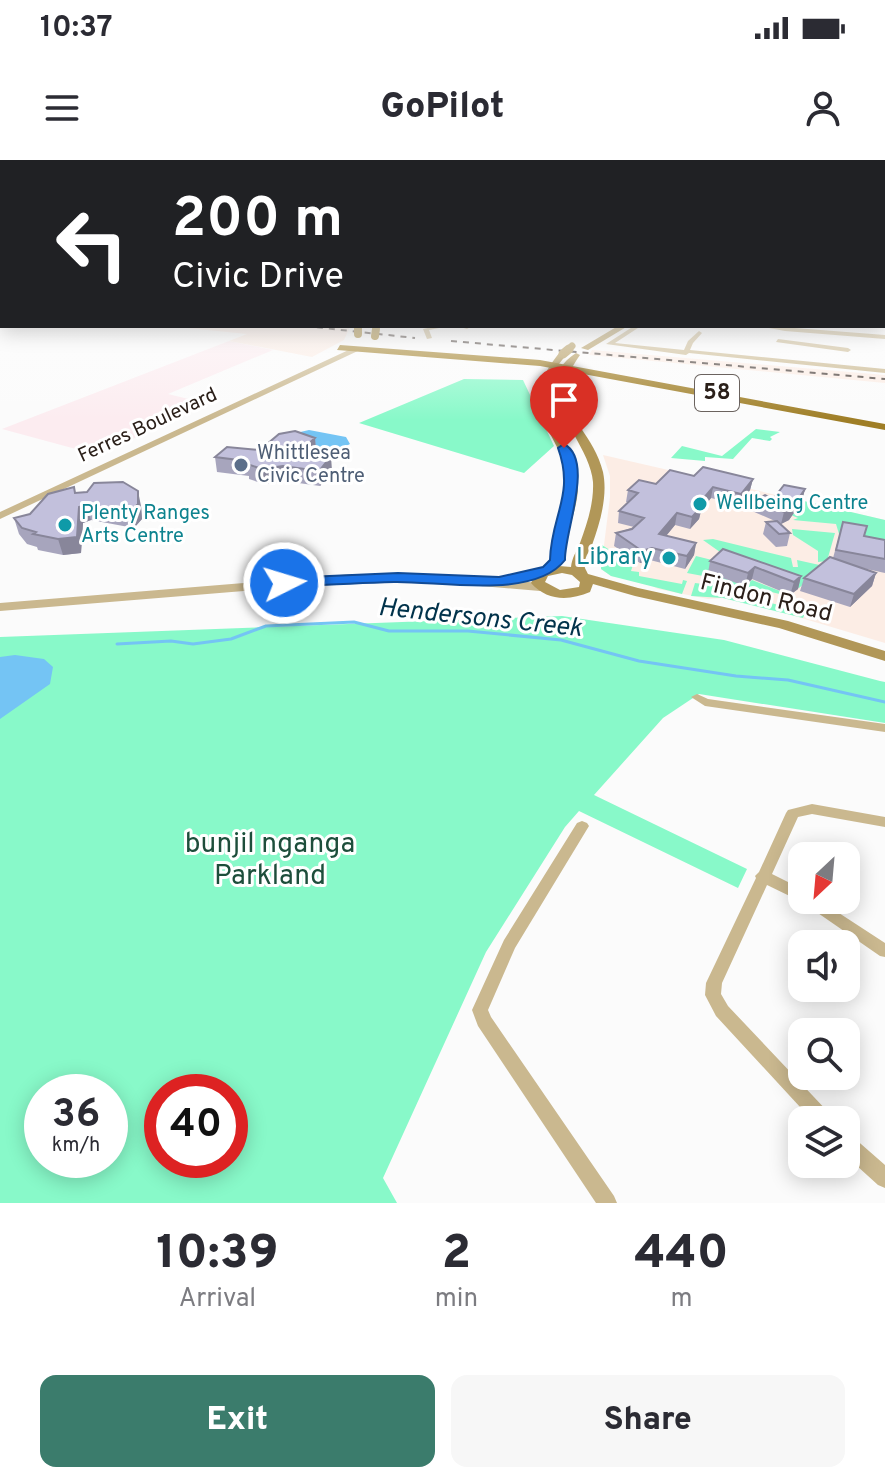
<!DOCTYPE html>
<style>
body{margin:0;font-family:Overpass,sans-serif;background:#f7f7f7;color:#2b2b33;height:100vh;display:flex;flex-direction:column;font-size:30px;white-space:nowrap}
*{box-sizing:border-box;margin:0}
p{font-size:26px;color:#7c7c81}
.icon{flex:none;width:44px;height:44px;fill:none;stroke:currentColor;stroke-width:2;stroke-linecap:round;stroke-linejoin:round}
.map{position:relative;height:1043px;overflow:hidden}
.panel{display:flex;flex-direction:column;background:#fff;flex:1}
.panel>*{flex:none}
.guide{position:absolute;left:0px;top:0px;width:886px;height:168px;box-shadow:0 4px 20px #0003;background:#202124;color:#fff;overflow:hidden}
.needle{width:52px;rotate:206deg}
.controls{position:absolute;left:788px;top:682px;display:grid;gap:16px}
.controls a{display:grid;place-items:center;width:72px;height:72px;border-radius:16px;background:#fff;box-shadow:0 4px 20px #0003;font-size:40px}
.speed{position:absolute;left:24px;top:914px;display:flex;gap:16px;font-size:40px;font-weight:700;text-align:center}
.speed>*{display:grid;place-content:center;width:104px;height:104px;border-radius:50%;background:#fff;box-shadow:0 4px 20px #0003;line-height:1}
.speed small{font-size:20px;font-weight:400}
.speed .limit{border:12px solid #d22;background:#fff;color:#111}
.pin{position:absolute;display:grid;place-items:center;width:68px;height:68px;color:#fff;margin:-82px -34px;border-radius:50% 50% 50% 0;rotate:-45deg;box-shadow:0 0 8px #0007}
.pin .icon{rotate:45deg}
.me{position:absolute;width:88px;margin:-44px;rotate:85deg;stroke-linejoin:round;filter:drop-shadow(0 0 6px #0008)}
.turn{display:flex;align-items:center;gap:28px;height:168px;padding:0 40px;font-size:36px}
.turn .icon{width:104px;height:104px;stroke-width:2.5}
.turn b{display:block;font-size:56px;line-height:68px}
.eta{display:flex;justify-content:space-evenly;align-items:center;height:136px;text-align:center}
.eta b{font-size:48px;font-weight:800;line-height:56px}
.cta{display:flex;gap:16px;margin-top:auto;padding:16px 40px}
.cta a{flex:1;height:92px;border-radius:16px;background:#3b7c6c;color:#fff;font-size:32px;font-weight:800;line-height:92px;text-align:center}
.cta a+a{background:#f7f7f7;color:#2b2b33}
.status{display:flex;justify-content:space-between;align-items:center;height:56px;padding:0 40px;background:#fff;direction:ltr}
.status svg{height:22px;fill:currentColor}
header{display:flex;justify-content:space-between;align-items:center;height:104px;padding:0 40px;background:#fff;font-size:36px;font-weight:800}
.map>svg:first-child{display:block}
</style>
<div class="status"><b>10:37</b><svg viewBox="0 0 49 12"><path d="M0 12V9h3v3zM5 12V6h3v6zM10 12V3h3v9zM15 12V0h3v12zM26 1h20v11H26zM47 4h2v5h-2z"/></svg></div>
<header><svg class="icon" aria-label="menu" viewBox="0 0 24 24"><path d="M4 6h16M4 12h16M4 18h16"/></svg>GoPilot<svg class="icon" aria-label="person" viewBox="0 0 24 24"><circle cx="12" cy="8" r="4"/><path d="M4 21q1-7 8-7t8 7"/></svg></header>
<div class="map">
<svg width="885" height="1043" viewBox="0 0 885 1043">
<rect width="100%" height="100%" fill="#fbfbfb"/>
<path fill="#fcecf0" d="M229,181l44,9 -105,44 41,10 -111,51 -96,-26z"/>
<path fill="#fcede5" d="M168,166h180l1,3 -5,11 -32,17 -83,-16 18,-7z
M592,190l293,25v8l-296,-28z
M603,295l282,65v123l-107,-32 -54,-13 -16,1 -50,-10 -12,-6 -35,-7 -10,-7 9,-72v-21z"/>
<path fill="#88f9c9" fill-rule="evenodd" d="M464,219l59,1 31,66 -30,27 -165,-50z
M756,269l24,3 -10,5 2,2 -2,2 -18,-3 -19,21 -28,-2v-3v7l-34,-3 11,-12 40,10z
M804,341l81,19v33l-46,-19 -3,-10 -43,-4 5,-2 -7,-3 11,-6 -3,-3z
M792,369l43,4 -8,28 -9,1v-11l-25,-16z
M713,379l78,19 2,9h5l-1,-7 27,6 -25,22 -72,-31 -24,-17z
M602,385l31,20 -2,6 8,1v4l43,8 1,-4 4,1 -5,13 -71,-18 -10,-7z
M696,396l24,6 25,24 7,-6 38,15 4,-1 2,4 -45,-11 -6,9 48,13 2,-3 11,5 -3,7 -80,-20 -32,-2 4,-13 8,1v-8l-16,-3z
M562,456l162,24 156,41 5,1v41l-186,-29 -36,24 -69,77 153,74 -9,19 -159,-77 -14,16 -79,125 -103,226 14,25h-397v-566zM42,932h68v68h-68zM162,932h68v68h-68z"/>
<path fill="#74c4f4" d="M309,270l37,7 4,7 -12,6 -22,2 -20,-19z
M15,495l29,4 9,8 -3,17 -50,35v-62z"/>
<g fill="none" stroke-linecap="round" stroke-linejoin="round">
<path stroke="#74c4f4" stroke-width="3" d="M117,484l54,-3 22,3 38,-5 35,-13 88,-4 35,9h79l93,9 78,21 97,15 52,4 97,22"/>
<path fill="#cab88f" fill-rule="evenodd" d="M0,131h2v2h-2z
M885,154v4l-1,1v-4z
M436,166h13l-20,4 3,8 -5,1 -4,-10z
M457,166h12l1,1 -3,2z
M634,166h7l-26,17 69,7 4,-9 11,-10 3,2 -9,10 -3,7 195,19v4l-196,-20 -3,2 -80,-11z
M769,166l116,9v4l-100,-8 -16,-3z
M778,179l70,9 3,2 -3,2 -72,-10z
M697,534l11,5 177,25v8l-180,-26 -14,-9z
M812,644l73,13v10l-73,-13 -14,3 -26,57 30,15v11h17l66,43v14l-5,-1 -78,-54 -35,-17 -45,98 -1,11 7,12 102,108 3,6h-21l-96,-104 -11,-21 1,-12 50,-105 -1,-2 4,-4 27,-59 2,-3z
M582,661l5,2 2,3 -74,122 -27,62 3,7 123,179 3,7h-21l-118,-177 -6,-16 32,-70 73,-117z
M846,975l7,2 32,28v23l-7,-3 -32,-29z"/>
<path fill="#cab88f" fill-rule="evenodd" d="M355,187l7,2 -362,170v-7z
M352,414l93,1 95,8 6,4 -6,4 -95,-8 -93,-1 -352,29v-8z"/>
<path fill="#b19758" fill-rule="evenodd" d="M885,131v5h-1v-5z
M618,166h10l-40,24 -7,-2z
M560,192l7,2c-5,6 -11,13 -15,20 -20,37 24,74 26,112 0,25 -14,49 -14,74l-5,6 12,1c1,-9 5,-15 9,-24 7,-19 14,-40 13,-61 -3,-43 -70,-94 -17,-129l4,2c-38,53 11,68 23,117 5,24 -3,51 -11,73 -2,6 -7,11 -7,17 -1,6 0,6 3,12l50,14 150,33 97,30v10l-106,-33 -144,-32 -42,-12 -3,8c-21,9 -43,9 -59,-9l6,-13 5,-1 8,-10c2,-25 17,-48 16,-74 -1,-62 -59,-67 -6,-133zM562,413l10,2 8,7 -1,5 -19,3 -15,-8 3,-6z"/>
<path fill="#9f7e26" fill-rule="evenodd" d="M340,185l200,15 345,64v6l-345,-64 -203,-16z"/>
<path stroke="#473d38" stroke-width="2" stroke-dasharray="6 6" stroke-linecap="butt" d="M305,166l110,12
M451,181l434,38"/>
<path stroke="#b19758" stroke-width="7" d="M567,191l5,-5"/>
<path stroke="#b19758" stroke-width="9" d="M563,194l6,-5"/>
<path stroke="#9f7e26" stroke-width="8" d="M358,168v6
M375,176l1,-7"/>
</g>
<path fill="#a7a5bd" d="M315,278l1,14 -2,2 18,17 -12,15 -36,-5 -20,3 -15,-5v-3l-32,-4 -2,-15 45,-7z
M694,316l59,3 -3,11 -11,15 -28,-7 -10,13 -2,8 -9,10 -15,-4 -9,11 30,7 -2,12 -9,14 -35,-9 -10,3 -26,-17 2,-13 18,-6 -16,-4 1,-12 9,-9h-2l2,-12z
M805,329l-3,12 -13,19 -8,4 -2,-1 11,10 -3,13 -11,1 -13,-13 3,-12 9,-1 -23,-10 3,-11 18,-1z
M76,333l65,13 1,13 -8,9 -43,-8 -8,3 -2,30 -18,2 -25,-5 -1,-3 -10,-3 -8,-10 -5,-16 16,-4z
M843,362l21,14 21,4v33l-23,-5 14,5 -4,13 -22,21 -50,-16 4,-13 29,-20z
M723,389l78,27 -3,13 -8,6 -38,-16 -7,7 -37,-13 2,-12z"/>
<path fill="#88869a" d="M315,278l1,14 -16,15 -1,-15z
M331,296l1,15 -12,15 -1,-15z
M283,306l1,15 -20,3 -2,-15z
M753,319l-3,11 -11,15 2,-11z
M713,327l-2,11 -10,13 -2,8 -9,10 2,-12 5,-11z
M805,329l-3,12 -13,19 -8,4 3,-12z
M138,331l3,15 1,13 -8,9 -4,-16z
M86,345l5,15 -8,3 -2,30 -18,2 -5,-16 21,-32z
M677,353l-2,12 -18,22 2,-13z
M696,383l-2,12 -9,14 2,-13z
M652,388l-2,12 -10,3 2,-12z
M755,407l-3,12 -7,7 3,-13z
M876,413l-4,13 -22,21 4,-13z
M801,416l-3,13 -8,6 4,-13z"/>
<path fill="#c2c0dc" stroke="#88869a" stroke-width="2" d="M295,271l20,7 -16,14 32,4 -12,15 -36,-5 -21,3 -15,-5 -1,-3 -31,-4 12,-10 33,3 19,-16z
M703,307l50,12 -12,15 -28,-7 -16,19 4,1 -9,10 -15,-4 -18,21 37,9 -9,13 -35,-8 -10,3 -26,-18 16,-4 12,-11 -25,-7 19,-18 -10,-3 11,-10 17,4 14,-14 24,6z
M123,322l15,9v13l-8,8 -44,-7 -7,2 -2,30 -19,2 -25,-5 3,-2 -14,-4 -8,-10 16,-4 18,-20 26,-7 1,6 12,-1 7,-9z
M784,325l21,4 -13,19 -8,4 -29,-12 10,-5 8,4z
M777,361l13,12 -11,1 -13,-12z
M843,362l24,4 -3,10 21,4v19l-49,-9z
M723,389l78,27 -7,6 -39,-15 -7,6 -38,-12z
M830,397l46,16 -22,21 -50,-16z"/>
<linearGradient id="sky" x2="0" y2="1"><stop stop-color="#79baed"/><stop offset="0.44" stop-color="#fdfdfd"/><stop offset="1" stop-color="#fdfdfd" stop-opacity="0"/></linearGradient>
<rect width="885" height="260" fill="url(#sky)"/>
<path fill="#1a73e8" stroke="#114b97" stroke-width="2" d="M564,284c31,16 0,89 1,116 -31,40 -125,21 -171,22 -37,1 -73,3 -110,5l-8,-4 8,-5 114,-5 101,4 44,-10 7,-7c1,-45 25,-65 8,-112z"/>
<circle fill="#5c6f8a" stroke="#fff" stroke-width="3" cx="241" cy="305" r="8"/>
<g fill="#0f9aa8" stroke="#fff" stroke-width="3">
<circle cx="700" cy="344" r="8"/>
<circle cx="65" cy="365" r="8"/>
<circle cx="669" cy="398" r="8"/>
</g>
<g text-anchor="middle" dominant-baseline="central" stroke-width="6" stroke-linejoin="round" paint-order="stroke">
<g font-size="20" fill="#2b201a" stroke="#fff">
<text transform="translate(148 266) rotate(-25)">Ferres Boulevard</text>
</g>
<g font-size="20" fill="#4e5e75" stroke="#fff" text-anchor="start">
<text x="257" y="294">Whittlesea<tspan x="257" dy="23">Civic Centre</tspan></text>
</g>
<g font-size="20" fill="#0d838f" stroke="#fff" text-anchor="start">
<text x="716" y="344">Wellbeing Centre</text>
<text x="81" y="354">Plenty Ranges<tspan x="81" dy="23">Arts Centre</tspan></text>
</g>
<rect fill="#fff" stroke="#6b635f" stroke-width="2" x="695" y="215" width="44" height="36" rx="6"/>
<g font-size="22" font-weight="bold" fill="#2b201a">
<text x="717" y="233">58</text>
</g>
<g font-size="24" fill="#0d838f" stroke="#fff" text-anchor="end">
<text x="653" y="398">Library</text>
</g>
<g font-size="24" fill="#2b201a" stroke="#fff">
<text transform="translate(766 439) rotate(14)">Findon Road</text>
</g>
<g font-size="26" font-style="italic" fill="#02334b" stroke="#fff">
<text transform="translate(480 459) rotate(6)">Hendersons Creek</text>
</g>
<g font-size="28" fill="#1d4e3b" stroke="#fff">
<text x="270" y="685">bunjil nganga<tspan x="270" dy="32">Parkland</tspan></text>
</g>
</g>
</svg>
<div class="controls">
<a><svg class="needle" viewBox="-14 -14 28 28"><path d="M0-13l5 13h-10z" fill="#e53935"/><path d="M0 13l5-13h-10z" fill="#7c7c81"/></svg></a>
<a><svg class="icon" aria-label="sound" viewBox="0 0 24 24"><path d="M4 9h4l5-4v14l-5-4H4zM17 9q2 3 0 6"/></svg></a>
<a><svg class="icon" aria-label="search" viewBox="0 0 24 24"><circle cx="10" cy="10" r="6"/><path d="M15 15l6 6"/></svg></a>
<a><svg class="icon" aria-label="layers" viewBox="0 0 24 24"><path d="M12 4l9 5-9 5-9-5zM3 14l9 5 9-5"/></svg></a>
</div>
<div class="speed"><div>36<small>km/h</small></div><div class="limit">40</div></div>
<div class="pin" style="left:564px;top:288px;background:#d93025"><svg class="icon" aria-label="arrive" viewBox="0 0 24 24"><path d="M6 21V4h12l-3 4 3 4H6"/></svg></div>
<svg class="me" style="left:284px;top:423px" viewBox="-20 -20 40 40"><circle r="17" fill="#1a73e8" stroke="#fff" stroke-width="3"/><path d="M0-11L8 9 0 5-8 9z" fill="#fff"/></svg>
<div class="guide">
<div class="turn"><svg class="icon" aria-label="left" viewBox="0 0 24 24"><path d="M17 20v-9H6M10 6l-5 5 5 5"/></svg><div><b>200 m</b>Civic Drive</div></div>
</div>
</div>
<section class="panel">
<div class="eta">
<div><b>10:39</b><p>Arrival</p></div>
<div><b>2</b><p>min</p></div>
<div><b>440</b><p>m</p></div>
</div>
<div class="cta"><a>Exit</a><a>Share</a></div>
</section>
